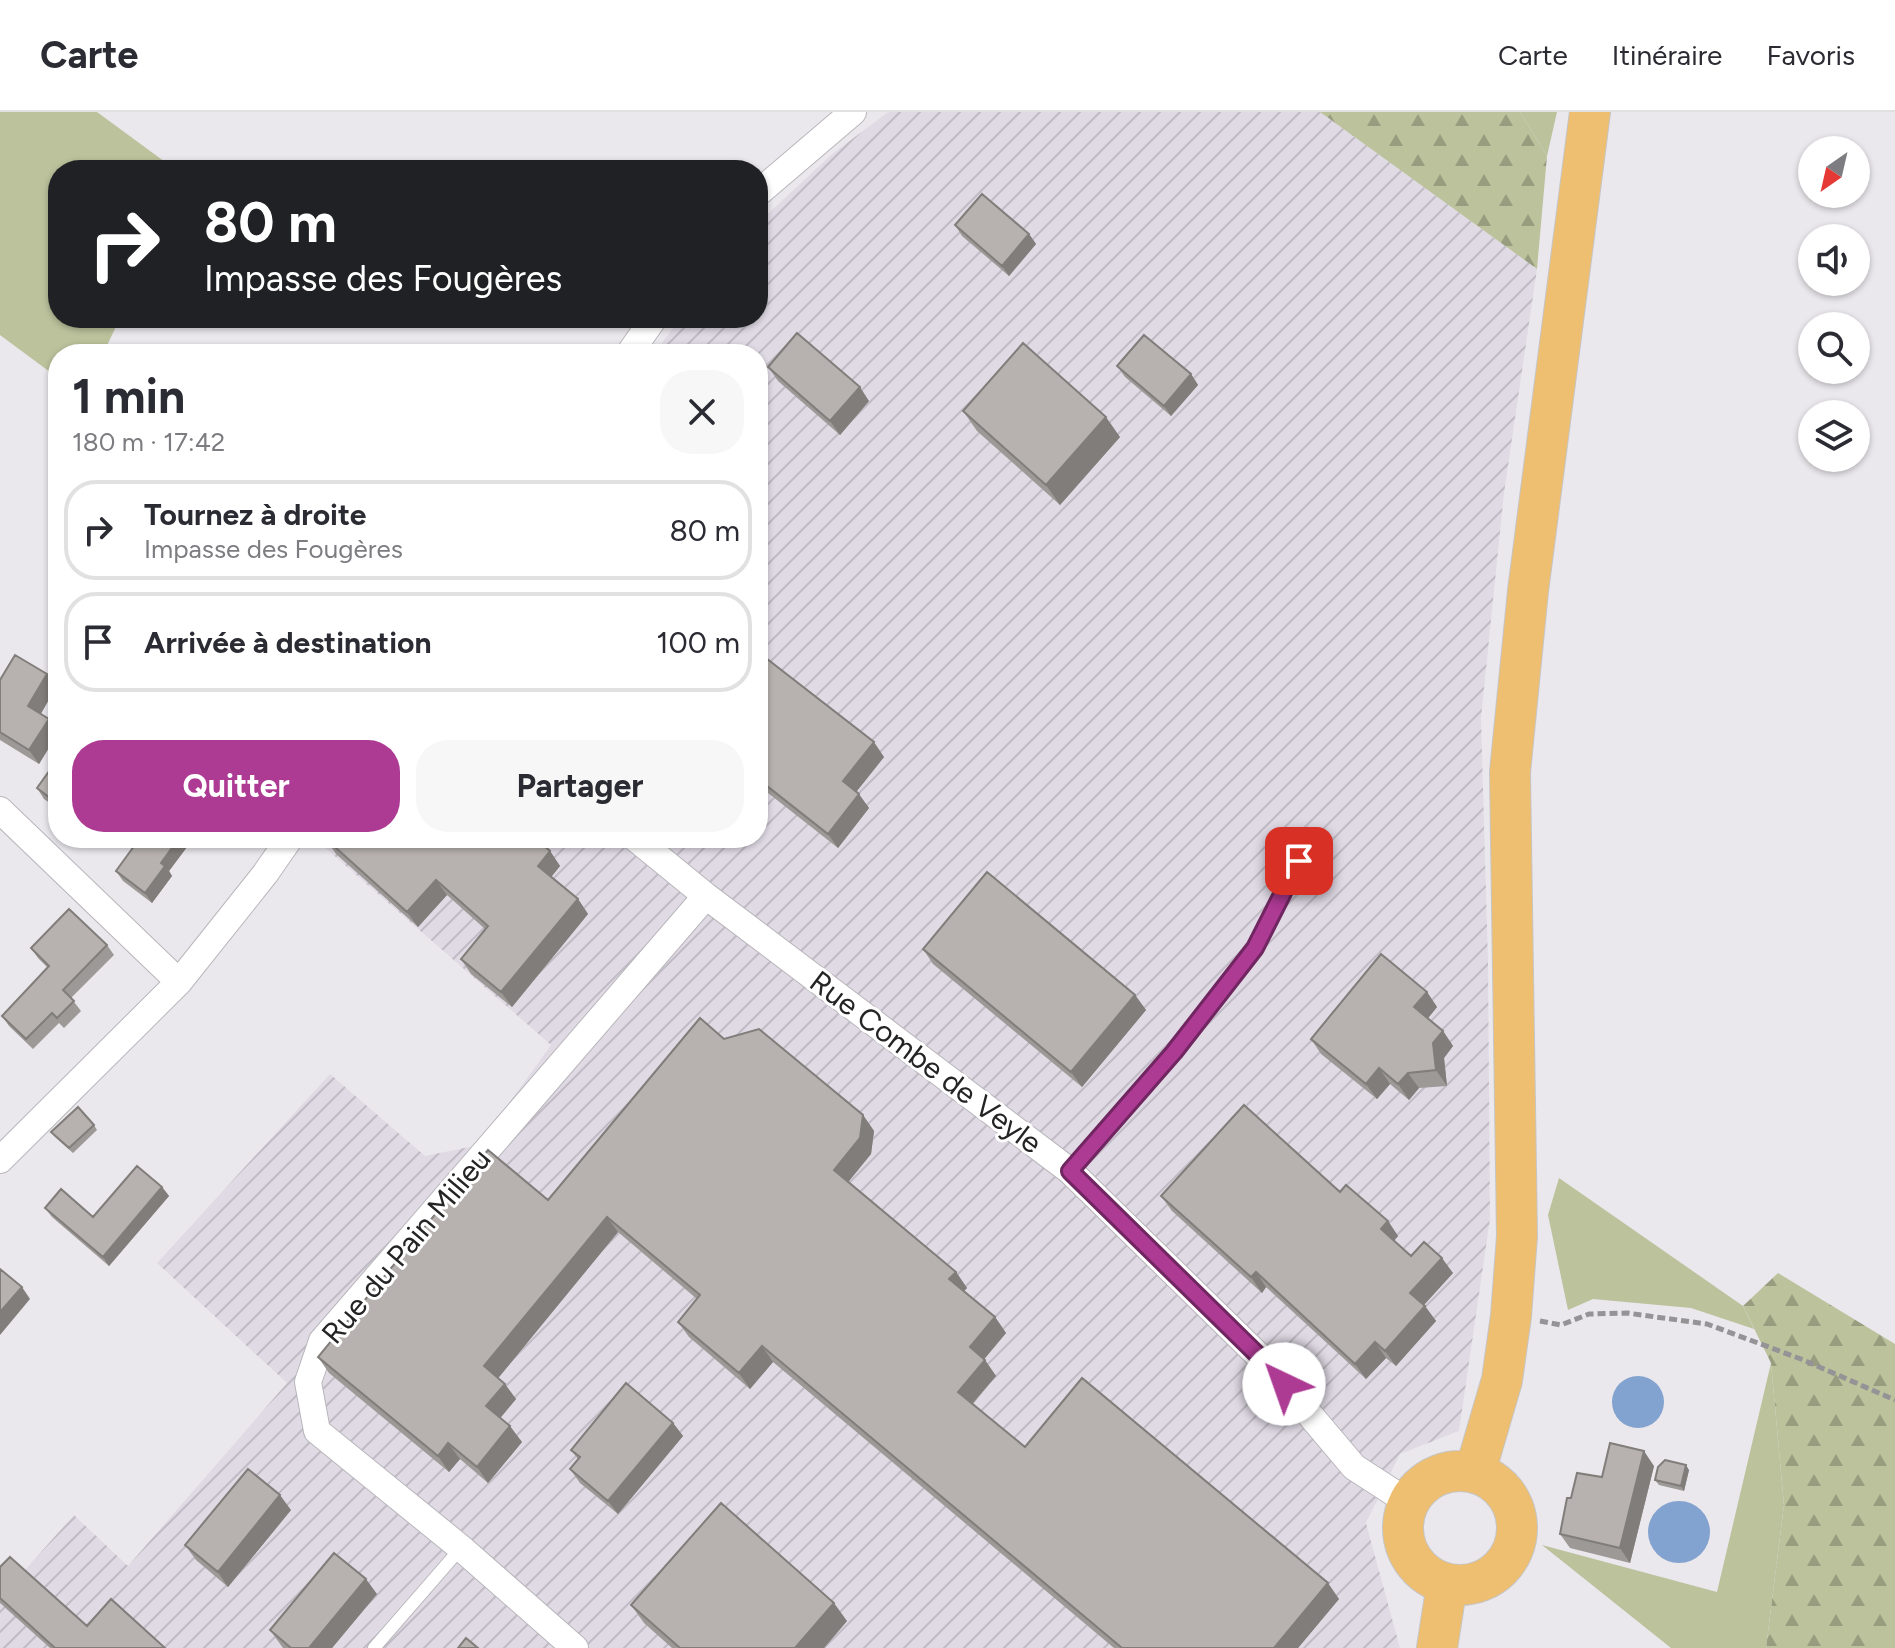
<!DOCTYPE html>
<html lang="fr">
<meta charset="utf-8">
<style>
body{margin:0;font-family:Figtree,sans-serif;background:#f7f7f7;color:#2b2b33;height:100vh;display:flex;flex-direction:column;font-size:30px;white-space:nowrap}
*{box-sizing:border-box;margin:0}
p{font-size:26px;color:#7c7c81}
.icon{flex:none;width:44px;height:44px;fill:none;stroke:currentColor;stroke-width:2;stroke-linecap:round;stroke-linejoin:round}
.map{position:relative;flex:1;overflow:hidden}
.details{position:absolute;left:48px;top:232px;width:720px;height:504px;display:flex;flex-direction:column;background:#fff;border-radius:32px;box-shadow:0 2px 6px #0004}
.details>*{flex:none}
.guide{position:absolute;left:48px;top:48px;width:720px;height:168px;border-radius:32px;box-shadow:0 2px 6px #0004;background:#202124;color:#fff;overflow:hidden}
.needle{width:52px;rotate:214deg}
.buttons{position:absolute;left:1798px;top:24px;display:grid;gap:16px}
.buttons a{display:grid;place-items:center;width:72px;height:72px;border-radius:50%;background:#fff;box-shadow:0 2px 6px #0004;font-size:40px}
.pin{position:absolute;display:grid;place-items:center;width:68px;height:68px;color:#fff;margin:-34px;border-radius:16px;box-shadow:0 4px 12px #0006}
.me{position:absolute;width:88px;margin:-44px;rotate:318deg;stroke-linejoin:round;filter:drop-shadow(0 0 6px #0008)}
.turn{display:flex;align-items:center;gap:28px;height:168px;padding:0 24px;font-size:36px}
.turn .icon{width:104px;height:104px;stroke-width:2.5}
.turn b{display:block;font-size:56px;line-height:68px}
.round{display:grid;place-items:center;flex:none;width:84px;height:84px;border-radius:32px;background:#f7f7f7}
.headline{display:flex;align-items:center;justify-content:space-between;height:136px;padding:0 24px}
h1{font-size:48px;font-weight:700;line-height:60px}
.action{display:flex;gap:16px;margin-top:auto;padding:16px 24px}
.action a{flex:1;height:92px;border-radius:32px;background:#ad3a93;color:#fff;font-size:32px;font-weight:700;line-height:92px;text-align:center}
.action a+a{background:#f7f7f7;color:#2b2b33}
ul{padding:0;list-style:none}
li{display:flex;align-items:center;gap:24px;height:100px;margin:0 16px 12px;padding:0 8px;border:4px solid #e1e1e2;border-radius:32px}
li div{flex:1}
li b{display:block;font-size:30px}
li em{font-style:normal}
header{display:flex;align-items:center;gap:48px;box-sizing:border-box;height:112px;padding:0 40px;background:#fff;border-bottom:2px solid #e1e1e2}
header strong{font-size:38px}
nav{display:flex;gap:44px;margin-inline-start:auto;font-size:28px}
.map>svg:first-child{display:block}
</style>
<header>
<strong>Carte</strong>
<nav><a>Carte</a><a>Itinéraire</a><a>Favoris</a></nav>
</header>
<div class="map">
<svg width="1895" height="1536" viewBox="0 0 1895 1536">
<defs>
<pattern id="industrial-furrows" width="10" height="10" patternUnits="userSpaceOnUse" patternTransform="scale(2)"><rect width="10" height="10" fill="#e0dae5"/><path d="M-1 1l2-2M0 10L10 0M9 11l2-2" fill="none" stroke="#c0bbc4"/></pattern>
<pattern id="forest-firs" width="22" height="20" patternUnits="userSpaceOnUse" patternTransform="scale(2)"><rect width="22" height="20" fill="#bbc29c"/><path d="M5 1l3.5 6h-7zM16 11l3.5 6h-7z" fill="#989d7f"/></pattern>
</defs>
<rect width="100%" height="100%" fill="#ebe8ed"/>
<path fill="url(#industrial-furrows)" d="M888,0h432l217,157 -33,224 -23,225 7,244 2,257 -31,212 -59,23 -34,69 34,125h-1400v-50l74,-83 54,51 159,-183 -130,-120 173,-189 95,82 54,-11 72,-100 -237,-207h444v-484h-104l26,-36h78v-95l73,-68z"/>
<path fill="#bbc29c" d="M0,0h97l79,58h-118v148h62l-17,36h-45v24l-58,-43z
M1520,0h37l-10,44z
M1559,1066l184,128 11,23 -63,-21 -98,-9 -25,11 -20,-95z
M1771,1251l13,142 -18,143h-95l-129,-103 175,47z"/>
<path fill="url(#forest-firs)" d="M1320,0h200l27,44 -10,113z
M1778,1161l117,71v304h-129l18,-143 -13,-142 -28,-57z"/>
<path fill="#82a3cf" d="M1612 1290a26 26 0 1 1 52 0a26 26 0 1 1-52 0Z
M1648 1420a31 31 0 1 1 62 0a31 31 0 1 1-62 0Z"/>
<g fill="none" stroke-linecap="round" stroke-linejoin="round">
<defs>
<path id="lane" d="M1070,1059l104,-119 81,-104 44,-87
M374,1536l87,-100"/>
<path id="street" d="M758,81l95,-81
M629,242l25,-36
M0,698l179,172
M635,726l71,58 364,275 197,193 87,103 54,35
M0,1048l179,-178 86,-108 25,-36
M575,1536l-114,-100 -144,-117 -9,-49 14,-41 384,-445"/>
<path id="primary" d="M1403 1416a57 57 0 1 1 114 0a57 57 0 1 1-114 0Z
M1475,1360l27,-92 9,-64 6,-80 -7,-464 18,-181 62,-479
M1437,1536l10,-64"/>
</defs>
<use href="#lane" stroke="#b9b6bb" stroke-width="14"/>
<use href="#street" stroke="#b9b6bb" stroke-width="28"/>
<use href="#primary" stroke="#c6c6c6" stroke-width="42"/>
<path stroke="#959396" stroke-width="5" stroke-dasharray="8 4" stroke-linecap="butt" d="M1540,1209l21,4 28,-11 38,-1 80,11 94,35 94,41"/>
<use href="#lane" stroke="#fff" stroke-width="12"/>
<use href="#street" stroke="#fff" stroke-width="26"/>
<use href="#primary" stroke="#eebe71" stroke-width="40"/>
</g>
<path fill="#9d9996" d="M955,113l74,9 7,10 -27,32 -47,-40z
M1117,254l74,8 7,11 -27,31 -46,-39z
M768,255l101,34 -29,34 -62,-54z
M963,299l157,26 -60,68 -83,-74z
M758,540l126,105 -28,35 13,16 -31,40 -80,-63z
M47,562l9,13 -15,27 17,19 -19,31 -39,-24v-60z
M58,653v44l-14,-10 -7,-11z
M325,726l225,13 10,15 -9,11 27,22 10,15 -76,93 -41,-33 -10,-15 24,-30 -38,-34 -29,32 -82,-73z
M190,731l-21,28 3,5 -20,27 -29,-22 -7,-10z
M107,833l7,10 -43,43 10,13 -17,17 -5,-5 -26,26 -24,-23 -7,-10 46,-48 -10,-10 -7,-10z
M923,837l212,46 11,15 -64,77 -149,-123z
M1427,880l10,15 -9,11 15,13 10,15 -9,12 3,28 -28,2 -10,12 -19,-16 -13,15 -56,-45 -10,-15z
M724,927l139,76 11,16 -3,23 -23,28 108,90 11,16 -3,3 31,26 11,16 -22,26 12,17 -23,28 52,43 314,152 -41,49h-184l-341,-286 -23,27 -61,-52 -11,-15 19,-23 -79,-67 -120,146 18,21 -16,19 22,24 -34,41 -28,-24 -11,13 -120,-99 -11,-16 230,-157z
M94,1013l3,5 -24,23 -18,-16 -4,-5z
M162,1075l7,9 -60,70 -57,-49 -7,-9 48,9z
M1340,1080l48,29 10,15 -4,5 17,15 42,17 -29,32 12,16 -40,45 -10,-8 -20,21 -100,-92 -4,6 -90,-82 -11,-15z
M673,1311l10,13 -65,78 -38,-31 -10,-14 8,-10 -7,-9z
M1654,1354l-24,97 -60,-15 -10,-14 11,-36 31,-21z
M1689,1358l-5,21 -25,-6 -4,-5z
M291,1398l-63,77 -32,-27 -11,-15z
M0,1455l87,59 78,22h-115l-50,-45z
M377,1482l-45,54h-49l-13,-18z
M631,1493l216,16 -23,27h-152l-28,-25z"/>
<path fill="#807d7a" d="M1029,122l7,10 -27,32 -7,-10z
M1191,262l7,11 -27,31 -7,-10z
M860,275l9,14 -29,34 -10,-14z
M1106,305l14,20 -60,68 -14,-20z
M47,562l9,13 -19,33 -9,-14z
M49,607l9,14 -19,31 -10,-14z
M874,630l10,15 -31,39 -10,-15z
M859,682l10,14 -31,40 -10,-14z
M179,726h8l3,5 -21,28 3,5 -20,27 -7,-10 16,-30z
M550,739l10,15 -12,15 -10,-15z
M436,768l11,15 -29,32 -11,-15z
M578,787l10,15 -76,93 -11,-15z
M1427,880l10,15 -12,15 -11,-15z
M1135,883l11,15 -64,77 -11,-15z
M1443,919l10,15 -9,12 3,28 -11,-16 -3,-27z
M1379,956l11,16 -13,15 -11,-15z
M1408,961l11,15 -10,12 -11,-16z
M863,1003l11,16 -3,23 -26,32 -11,-16z
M162,1075l7,9 -60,70 -6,-9z
M607,1105l11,15 -123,150 -11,-16z
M1388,1109l10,15 -7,8 -10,-15z
M1442,1146l11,15 -32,35 -11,-15z
M956,1160l11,16 -7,7 -11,-16z
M1256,1160l10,15 -4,6 -11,-16z
M22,1175l8,12 -30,36v-23z
M1425,1194l11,15 -40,45 -11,-15z
M995,1205l11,16 -25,30 -11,-16z
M1375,1230l11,16 -20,21 -11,-15z
M762,1234l11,16 -23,27 -11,-16z
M985,1248l11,16 -27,31 -11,-15z
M505,1272l11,15 -19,23 -11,-16z
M673,1311l10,13 -65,78 -10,-13z
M510,1314l12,16 -34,41 -11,-16z
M448,1331l12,16 -11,13 -11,-16z
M1644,1339l10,15 -24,97 -10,-15z
M1686,1353l3,5 -5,21 -3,-5z
M280,1383l11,15 -63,77 -10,-15z
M366,1467l11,15 -45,54h-23z
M1328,1471l11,16 -41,49h-24z
M834,1491l13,18 -23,27h-29z"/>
<path fill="#b7b2af" stroke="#807d7a" stroke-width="2" d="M982,82l47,40 -27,32 -47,-41z
M797,221l63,54 -30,34 -62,-54z
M1144,223l47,39 -27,32 -47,-40z
M1023,231l83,74 -60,68 -83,-74z
M758,540l116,90 -31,39 16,13 -31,40 -70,-55z
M15,543l32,19 -19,32 21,13 -20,31 -29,-18v-52z
M55,651l3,2v39l-21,-16z
M140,726h39l-18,25 4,3 -20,27 -29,-22z
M325,726h210l15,13 -12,15 40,33 -77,93 -40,-33 27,-33 -52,-46 -29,32z
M987,760l148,123 -64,77 -148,-123z
M69,797l38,36 -44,45 11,11 -17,17 -5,-5 -26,26 -24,-23 47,-50 -18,-18z
M1381,842l46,38 -13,15 29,24 -10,12 3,27 -28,3 -10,11 -19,-16 -13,16 -55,-45z
M700,906l24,21 35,-10 104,86 -3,23 -26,32 122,102 -7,7 46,38 -25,30 15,13 -27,32 67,55 57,-69 246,205 -54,65h-152l-360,-302 -23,27 -61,-51 22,-27 -93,-78 -123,149 21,18 -19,22 24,20 -33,41 -29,-24 -10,13 -120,-99 170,-207 60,50z
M1244,993l96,87 6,-7 42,36 -7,8 30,27 13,-14 18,16 -32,35 15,13 -40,45 -10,-9 -20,22 -99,-92 -5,5 -90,-81z
M78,995l16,18 -25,23 -18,-16z
M137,1054l25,21 -59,70 -58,-49 16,-19 32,28z
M0,1157l22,18 -22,25z
M626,1271l47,40 -65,78 -38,-32 10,-12 -9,-7z
M1610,1331l34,8 -24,97 -60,-14 7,-36h4l6,-25 25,4z
M1665,1348l21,5 -5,21 -26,-6 3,-13z
M248,1357l32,26 -62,77 -33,-27z
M721,1391l113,100 -39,45h-115l-49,-43z
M334,1441l32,26 -57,69h-18l-21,-18z
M10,1445l77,69 24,-27 54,49h-110l-55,-50v-31z
M466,1526l12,10h-20z"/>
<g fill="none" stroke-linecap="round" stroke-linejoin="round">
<defs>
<path id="route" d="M1284,1272l-17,-20 -197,-193 104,-119 81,-104 44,-87"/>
</defs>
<use href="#route" stroke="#702660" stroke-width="20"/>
<use href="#route" stroke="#ad3a93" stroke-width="14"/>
</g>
<g text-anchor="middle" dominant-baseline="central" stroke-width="6" stroke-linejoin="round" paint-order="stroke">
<g font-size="30" fill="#252425" stroke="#fff">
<text transform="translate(926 950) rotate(37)">Rue Combe de Veyle</text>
<text transform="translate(406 1134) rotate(-50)">Rue du Pain Milieu</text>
</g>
</g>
</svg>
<div class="buttons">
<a><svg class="needle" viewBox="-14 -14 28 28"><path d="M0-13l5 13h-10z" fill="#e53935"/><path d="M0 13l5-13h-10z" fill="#7c7c81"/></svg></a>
<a><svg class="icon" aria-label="sound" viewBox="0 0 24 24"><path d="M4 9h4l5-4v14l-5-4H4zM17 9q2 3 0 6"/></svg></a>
<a><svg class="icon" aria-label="search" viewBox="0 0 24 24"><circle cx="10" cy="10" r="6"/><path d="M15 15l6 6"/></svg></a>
<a><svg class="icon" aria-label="layers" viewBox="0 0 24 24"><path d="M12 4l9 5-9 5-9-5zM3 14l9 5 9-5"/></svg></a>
</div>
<div class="pin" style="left:1299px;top:749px;background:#d93025"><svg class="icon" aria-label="arrive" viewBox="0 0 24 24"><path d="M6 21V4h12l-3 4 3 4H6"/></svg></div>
<svg class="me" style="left:1284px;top:1272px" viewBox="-20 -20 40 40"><circle r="19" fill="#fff"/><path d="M0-13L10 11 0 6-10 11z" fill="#ad3a93"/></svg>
<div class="guide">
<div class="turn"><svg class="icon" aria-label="right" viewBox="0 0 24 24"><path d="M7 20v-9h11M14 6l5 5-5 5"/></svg><div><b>80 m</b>Impasse des Fougères</div></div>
</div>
<section class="details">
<div class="headline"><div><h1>1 min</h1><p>180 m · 17:42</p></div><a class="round"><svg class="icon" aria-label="close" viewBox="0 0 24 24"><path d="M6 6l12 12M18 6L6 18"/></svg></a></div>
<ul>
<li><svg class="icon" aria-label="right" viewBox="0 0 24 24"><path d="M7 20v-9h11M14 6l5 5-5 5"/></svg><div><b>Tournez à droite</b><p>Impasse des Fougères</p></div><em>80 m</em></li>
<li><svg class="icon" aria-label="arrive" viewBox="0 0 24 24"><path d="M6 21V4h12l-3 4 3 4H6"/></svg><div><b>Arrivée à destination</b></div><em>100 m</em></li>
</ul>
<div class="action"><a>Quitter</a><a>Partager</a></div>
</section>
</div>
